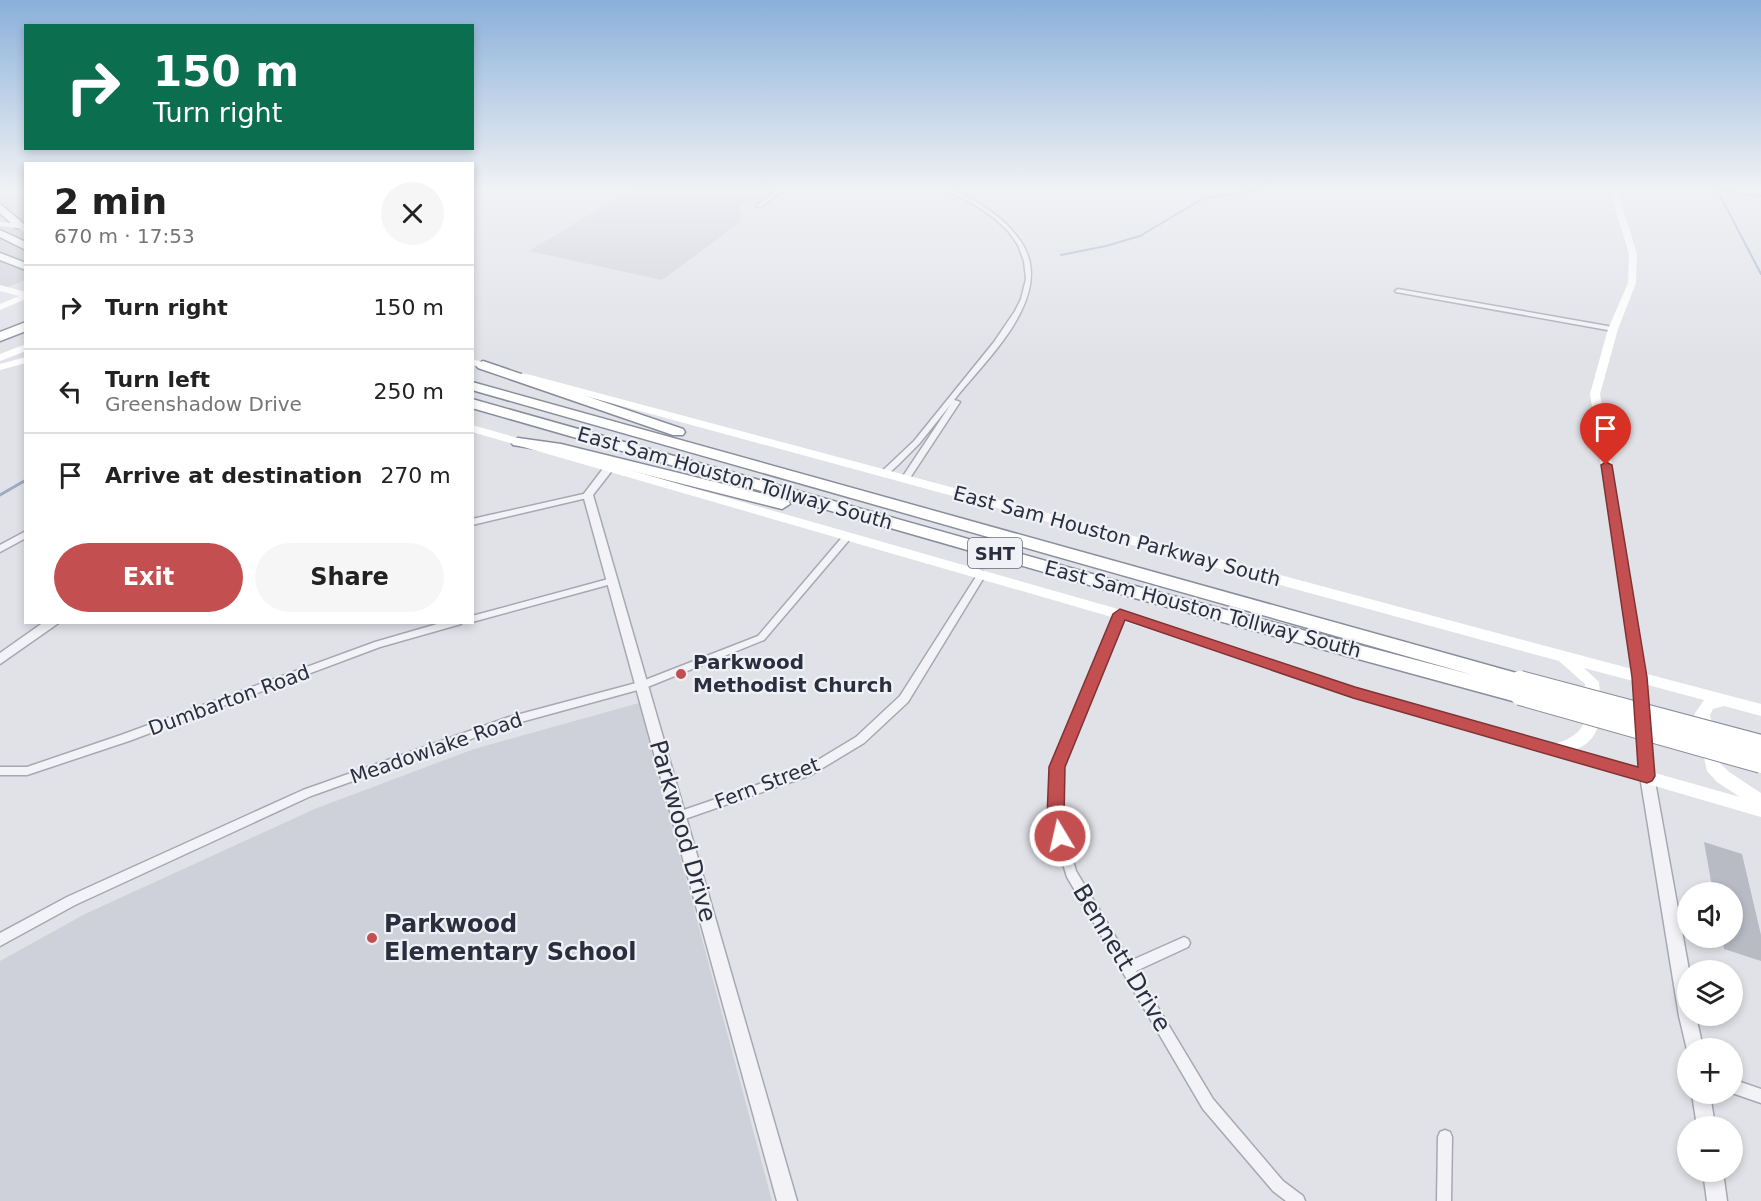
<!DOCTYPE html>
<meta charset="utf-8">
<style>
body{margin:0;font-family:"DejaVu Sans",sans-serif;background:#f6f6f6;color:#222;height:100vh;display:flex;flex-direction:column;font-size:22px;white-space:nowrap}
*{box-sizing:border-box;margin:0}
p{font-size:20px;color:#767676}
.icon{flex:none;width:33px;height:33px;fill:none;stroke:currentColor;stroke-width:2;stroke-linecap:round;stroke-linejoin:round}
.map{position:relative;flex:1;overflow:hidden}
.drawer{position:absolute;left:24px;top:162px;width:450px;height:462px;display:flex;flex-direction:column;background:#fff;border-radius:0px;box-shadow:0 3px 9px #0003}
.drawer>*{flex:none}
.hud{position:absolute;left:24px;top:24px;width:450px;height:126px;border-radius:0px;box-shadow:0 3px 9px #0003;background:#0b6e4f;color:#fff;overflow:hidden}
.buttons{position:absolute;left:1677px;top:882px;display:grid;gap:12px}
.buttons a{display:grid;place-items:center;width:66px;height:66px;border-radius:50%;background:#fff;box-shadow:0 3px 9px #0003;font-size:30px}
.pin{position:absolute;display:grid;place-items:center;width:51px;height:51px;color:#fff;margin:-62px -26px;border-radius:50% 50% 50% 0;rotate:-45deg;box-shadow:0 0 6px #0007}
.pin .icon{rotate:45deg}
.me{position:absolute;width:66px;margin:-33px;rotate:351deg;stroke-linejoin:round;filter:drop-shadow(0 0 4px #0008)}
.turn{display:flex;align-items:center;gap:21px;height:126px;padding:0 30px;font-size:27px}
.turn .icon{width:78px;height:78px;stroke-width:2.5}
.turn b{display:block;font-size:42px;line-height:51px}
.round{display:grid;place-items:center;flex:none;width:63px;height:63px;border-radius:32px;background:#f6f6f6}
.overview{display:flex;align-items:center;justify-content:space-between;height:102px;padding:0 30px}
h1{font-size:36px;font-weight:700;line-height:45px}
.action{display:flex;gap:12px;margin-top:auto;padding:12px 30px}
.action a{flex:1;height:69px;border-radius:36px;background:#c34f50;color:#fff;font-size:24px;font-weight:700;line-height:69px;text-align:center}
.action a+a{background:#f6f6f6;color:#222}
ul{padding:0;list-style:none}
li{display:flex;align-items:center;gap:18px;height:84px;padding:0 30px;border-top:2px solid #e0e0e0}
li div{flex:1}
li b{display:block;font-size:22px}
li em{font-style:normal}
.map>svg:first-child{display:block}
</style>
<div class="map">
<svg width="1761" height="1201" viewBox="0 0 1761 1201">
<rect width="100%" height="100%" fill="#e0e2e8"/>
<path fill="#ced1da" d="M0,189h25v91l-25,10z
M633,189h141l-12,8 -22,9 1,16 -79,58 -133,-29z
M639,703l133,498h-772v-240l85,-47 232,-106 157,-59z"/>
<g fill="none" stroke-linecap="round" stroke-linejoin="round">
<path stroke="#9eabc5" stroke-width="2" d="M1710,189l7,1 44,84
M1717,190l44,6
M1061,255l45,-9 34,-10 64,-38 65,-9"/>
<path stroke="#9eabc5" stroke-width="3" d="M0,495l26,-15"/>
</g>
<path fill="#b8bbc4" d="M1704,842l38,12 19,81v26l-37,-12 -2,-11h10v-46h-19z"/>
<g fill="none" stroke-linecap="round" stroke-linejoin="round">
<defs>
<path id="minor" d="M780,189h5l-24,18h-4v-2z
M945,189h5c27,12 52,26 69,50 41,55 -34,121 -65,161l4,1 2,1 -52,79h-3l-4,-2 50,-75 -32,40 -21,21 -11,10h-3l-4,-2 34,-32 80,-99 21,-31 6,-12 5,-20 -2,-18 -6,-16 -10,-14 -14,-13 -16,-11z
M1398,289l215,38 3,2 -3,2 -217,-39 -1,-1z
M588,493h3l1,2 -1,2 -119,28v-6z
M26,531v7l-26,14v-7z
M847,534l3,1 1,2 -1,2 -86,101 -119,48 -135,37 -199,71 -236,109 -75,41v-13l67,-36 236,-107 206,-73 131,-35 118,-46 86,-101z
M982,571l4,3 -78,128 -44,41 -53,32 -132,46 -4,-2 -2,-3 2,-3 128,-44 53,-32 44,-41 79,-124z
M612,578l4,3 -1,2 -143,39v-6z
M1120,611l5,3 -63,153 -1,51 15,53 54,90 54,-24 4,2 2,4 -2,4 -52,24 77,128 70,82 20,15 2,5h-19l-13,-10 -70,-82 -136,-232 -18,-59 3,-51 63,-153z
M444,622h18l-1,2 -81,23 -251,94 -102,34h-27v-8h27l94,-32 254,-93z
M1732,1079l29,10v14l-29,-10z
M1445,1130l5,2 2,5 -1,64h-14l1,-64 2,-5z"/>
<path id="tertiary" d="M609,465l5,3 -21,27 204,706h-20l-194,-706 22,-29z
M44,622h16l-60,42v-11z
M1647,770l5,2 2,4 35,194h-1v46h8l7,32h-15v6l-9,-38 -39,-240 2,-4z
M1692,1094h18l5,32h-18z
M1703,1172h20l4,29h-20z"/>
<path id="motorway" d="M0,204l24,20v4h-8l-16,-15z
M0,230l26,12v8l-26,-13z
M0,253l26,10v7l-26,-10z
M26,322v9l-26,10v-9z
M483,361l200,68 2,3 -2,3h-10l-195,-67 -2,-3z
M472,382l1048,292 7,2 3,5 -3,5 -5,2 5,2 3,5 -3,5 -7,3 -389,-106 -659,-189v-9l659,186 342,90 -1001,-285z
M518,438l43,6 227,56 2,4 -8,5 -221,-56 -48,-8 -2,-3z"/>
</defs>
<use href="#minor" stroke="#a6a8b2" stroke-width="3"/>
<use href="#tertiary" stroke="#a6a8b2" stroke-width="3"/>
<use href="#motorway" stroke="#898e9d" stroke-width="3"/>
<use href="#minor" fill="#f3f3f7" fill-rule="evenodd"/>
<use href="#tertiary" fill="#f3f3f7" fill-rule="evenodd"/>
<path fill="#fff" fill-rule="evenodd" d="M1609,189h8l20,65 -1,29 -18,46 -18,65 47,280 114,30v12l-37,-10 -11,3 -3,6 10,48 9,9 32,21v24l-408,-119 -238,-80 -643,-186v-7l653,186 230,76 200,57c36,-12 31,-26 30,-60l-26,-23 -1040,-283 -1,-2 5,-3 4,1 1105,295 -42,-275 18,-65 20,-46 1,-29zM1584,668l49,13 5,87 -63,-18c31,-13 26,-41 24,-68zM1648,685l56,15 -10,15 13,56 10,11 23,15 -85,-24z
M0,222l23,2 3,2v7l-8,-5 -18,-2z
M0,285l26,7v7l-26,11v-6l19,-8 -19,-5z
M26,344v7l-26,10v-7z
M26,357v6l-26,7v-6z
M472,359l28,8 1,2 -5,3 -24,-7z"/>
<use href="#motorway" fill="#fff" fill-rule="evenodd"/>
<defs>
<path id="motorway-bridge" d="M1520,681l241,64
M1520,695l241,68"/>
</defs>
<use href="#motorway-bridge" stroke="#898e9d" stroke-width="22" stroke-linecap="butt"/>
<use href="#motorway-bridge" stroke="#fff" stroke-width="20"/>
</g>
<linearGradient id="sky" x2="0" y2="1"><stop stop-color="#8ab0da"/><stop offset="0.53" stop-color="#f1f2f5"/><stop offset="1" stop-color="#f1f2f5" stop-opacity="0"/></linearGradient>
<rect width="1761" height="357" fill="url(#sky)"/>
<path fill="#c34f50" stroke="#7f3334" stroke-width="1.5" d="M1606,462l6,3 35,212 8,99 -3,5 -5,2 -294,-85 -228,-78 -60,147 -1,51 5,18 -3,6 -6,2 -6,-2 -7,-24 2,-51 64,-153 7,-5 235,78 283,80 -6,-90 -31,-212z"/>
<g fill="#c34f50" stroke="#f0f1f6" stroke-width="2">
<circle cx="681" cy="674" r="6"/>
<circle cx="372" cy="938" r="6"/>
</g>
<g text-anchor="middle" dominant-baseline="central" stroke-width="4.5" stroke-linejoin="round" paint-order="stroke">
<rect fill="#f0f1f6" stroke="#656875" stroke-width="1.5" x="968" y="538" width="54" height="30" rx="4.5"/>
<g font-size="18" font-weight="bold" fill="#2a2e3e">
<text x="995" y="553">SHT</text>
</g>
<g font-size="20" fill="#2a2e3e" stroke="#f0f1f6">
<text transform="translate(735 478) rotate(16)">East Sam Houston Tollway South</text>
<text transform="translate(1117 536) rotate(15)">East Sam Houston Parkway South</text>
<text transform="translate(1203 609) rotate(15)">East Sam Houston Tollway South</text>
<text transform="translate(229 700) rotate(-20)">Dumbarton Road</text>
<text transform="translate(436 748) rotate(-19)">Meadowlake Road</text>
<text transform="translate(767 783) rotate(-21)">Fern Street</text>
</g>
<g font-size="20" font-weight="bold" fill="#2a2e3e" stroke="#f0f1f6" text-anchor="start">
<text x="693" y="662">Parkwood<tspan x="693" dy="23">Methodist Church</tspan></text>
</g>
<g font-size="24" fill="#2a2e3e" stroke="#f0f1f6">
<text transform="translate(683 831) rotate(74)">Parkwood Drive</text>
<text transform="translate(1122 958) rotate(59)">Bennett Drive</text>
</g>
<g font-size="24" font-weight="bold" fill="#2a2e3e" stroke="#f0f1f6" text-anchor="start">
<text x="384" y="924">Parkwood<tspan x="384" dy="28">Elementary School</tspan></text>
</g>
</g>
</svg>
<div class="buttons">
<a><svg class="icon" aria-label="sound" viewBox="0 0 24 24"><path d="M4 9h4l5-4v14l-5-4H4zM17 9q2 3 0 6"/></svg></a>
<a><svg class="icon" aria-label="layers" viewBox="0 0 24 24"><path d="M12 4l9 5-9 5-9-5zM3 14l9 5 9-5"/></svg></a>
<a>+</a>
<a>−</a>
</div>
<div class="pin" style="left:1606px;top:465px;background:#d93025"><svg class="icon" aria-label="arrive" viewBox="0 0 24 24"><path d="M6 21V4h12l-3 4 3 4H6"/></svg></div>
<svg class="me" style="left:1060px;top:836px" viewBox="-20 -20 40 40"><circle r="17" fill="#c34f50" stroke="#fff" stroke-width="3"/><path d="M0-11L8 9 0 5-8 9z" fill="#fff"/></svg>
<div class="hud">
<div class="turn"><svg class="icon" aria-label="right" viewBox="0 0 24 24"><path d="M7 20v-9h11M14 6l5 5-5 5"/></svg><div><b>150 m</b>Turn right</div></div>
</div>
<section class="drawer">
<div class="overview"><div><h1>2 min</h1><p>670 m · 17:53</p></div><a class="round"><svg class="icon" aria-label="close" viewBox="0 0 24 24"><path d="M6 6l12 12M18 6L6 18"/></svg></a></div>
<ul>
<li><svg class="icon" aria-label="right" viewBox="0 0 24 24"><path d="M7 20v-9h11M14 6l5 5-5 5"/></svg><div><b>Turn right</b></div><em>150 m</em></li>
<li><svg class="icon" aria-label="left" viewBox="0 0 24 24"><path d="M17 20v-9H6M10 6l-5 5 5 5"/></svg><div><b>Turn left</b><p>Greenshadow Drive</p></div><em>250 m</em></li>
<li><svg class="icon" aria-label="arrive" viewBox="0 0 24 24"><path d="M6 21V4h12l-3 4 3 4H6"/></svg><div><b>Arrive at destination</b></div><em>270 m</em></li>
</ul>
<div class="action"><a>Exit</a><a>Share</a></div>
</section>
</div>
